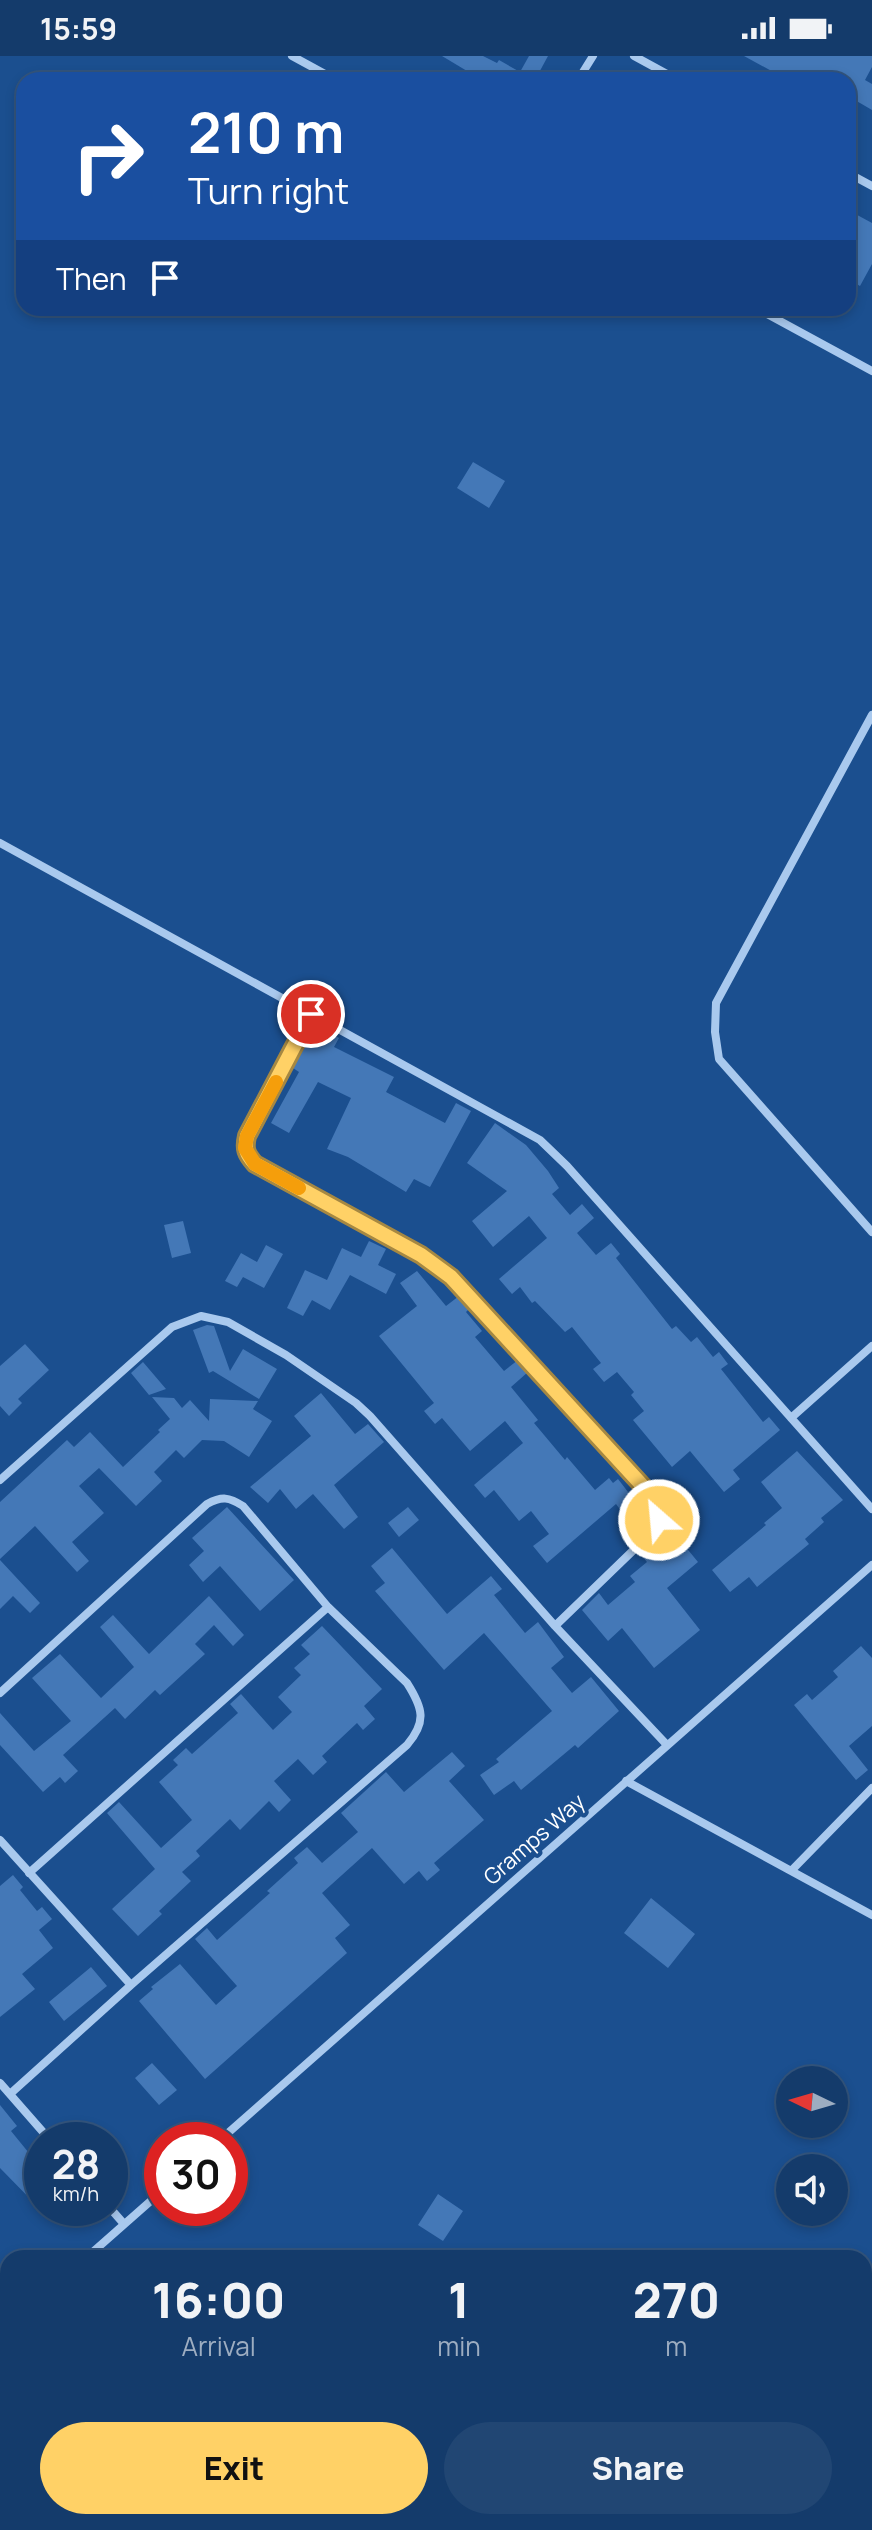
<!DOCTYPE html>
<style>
body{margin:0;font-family:Manrope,sans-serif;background:#214673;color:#f1f3f6;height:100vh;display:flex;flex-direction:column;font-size:30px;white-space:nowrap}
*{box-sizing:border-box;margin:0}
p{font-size:26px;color:#9dadc1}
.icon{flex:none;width:44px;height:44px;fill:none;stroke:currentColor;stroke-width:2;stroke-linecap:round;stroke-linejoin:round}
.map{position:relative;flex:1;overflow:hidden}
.details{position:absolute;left:0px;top:2194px;width:872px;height:280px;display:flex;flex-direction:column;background:#143b6b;border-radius:24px 24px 0 0;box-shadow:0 4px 12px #0003,0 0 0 2px #33557e}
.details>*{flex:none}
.hud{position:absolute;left:16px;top:16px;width:840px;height:244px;border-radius:24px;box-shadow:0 4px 12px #0003,0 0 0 2px #33557e;background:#1a4fa0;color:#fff;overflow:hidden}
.needle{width:52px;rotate:275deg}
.controls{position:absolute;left:776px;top:2010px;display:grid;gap:16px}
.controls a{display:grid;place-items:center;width:72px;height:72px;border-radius:50%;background:#143b6b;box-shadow:0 4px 12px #0003,0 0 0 2px #33557e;font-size:40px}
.speed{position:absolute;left:24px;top:2066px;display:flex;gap:16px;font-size:40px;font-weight:700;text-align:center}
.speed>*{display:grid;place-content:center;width:104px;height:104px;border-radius:50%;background:#143b6b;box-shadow:0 4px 12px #0003,0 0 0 2px #33557e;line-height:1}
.speed small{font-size:20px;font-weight:400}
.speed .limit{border:12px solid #d22;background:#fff;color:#111}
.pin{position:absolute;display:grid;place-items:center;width:68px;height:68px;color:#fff;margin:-34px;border:4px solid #fff;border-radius:50%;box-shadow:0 2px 8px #0007}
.me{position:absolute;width:88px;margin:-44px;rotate:333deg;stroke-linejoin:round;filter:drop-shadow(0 0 6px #0008)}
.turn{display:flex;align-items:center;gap:28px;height:168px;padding:0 40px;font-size:36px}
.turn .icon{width:104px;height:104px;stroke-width:2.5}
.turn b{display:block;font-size:56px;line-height:68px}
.then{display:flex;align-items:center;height:76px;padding:0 40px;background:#0003;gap:16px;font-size:30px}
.eta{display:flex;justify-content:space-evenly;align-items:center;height:136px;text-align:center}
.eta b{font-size:48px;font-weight:800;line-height:56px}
.primary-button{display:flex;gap:16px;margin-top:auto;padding:16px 40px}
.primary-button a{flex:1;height:92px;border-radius:48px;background:#ffd166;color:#111;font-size:32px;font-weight:800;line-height:92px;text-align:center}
.primary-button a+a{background:#214673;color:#f1f3f6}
.status{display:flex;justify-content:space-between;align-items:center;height:56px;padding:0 40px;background:#143b6b;direction:ltr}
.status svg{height:22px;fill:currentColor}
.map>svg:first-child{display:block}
</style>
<div class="status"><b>15:59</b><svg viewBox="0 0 49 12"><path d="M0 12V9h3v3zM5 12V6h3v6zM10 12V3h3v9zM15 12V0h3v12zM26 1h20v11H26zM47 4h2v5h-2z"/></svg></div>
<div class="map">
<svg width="872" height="2474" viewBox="0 0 872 2474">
<rect width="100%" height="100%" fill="#1b4f8f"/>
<path fill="#4478b7" d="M442,0h41l14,7 2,-3 21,12 9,-16h19l-13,24h-53z
M744,0h128v11l-7,13 7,4v26l-24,-14v-16h-32l-18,-10 -5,10h-19l3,-6z
M848,154l24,13v41l-12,22 -12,-7z
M473,406l32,19 -16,27 -32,-20z
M317,969l22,13 -5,9 60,30 -8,15 59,31 11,-20 15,8 -41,76 -16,-8 -8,13 -58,-35 -21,-8 24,-51 -33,-16 -29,51 -18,-10 28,-51 -6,-4z
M495,1067l31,22 22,26 11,17 -7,6 18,21 12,-11 12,14 -17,15 19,22 15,-12 9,11 -4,4 56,71 4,-3 15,16 6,-5 16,20 6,-5 9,12 -7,5 42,53 6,-5 11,13 -47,40 7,9 -16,13 -34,-41 -18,16 -39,-47 11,-9 -13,-16 3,-3 -17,-20 -13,10 -11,-13 8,-6 -29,-36 -7,5 -30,-31 -3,2 -12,-16 -8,7 -13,-15 48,-41 -18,-22 -36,31 -21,-26 35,-30 -40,-28z
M183,1165l8,32 -19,5 -8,-33z
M369,1185l17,8 -8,16 18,9 -10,20 -36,-19 -20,35 -18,-10 -9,16 -16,-8 18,-38 22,10 15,-32 19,9z
M266,1189l17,9 -19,34 -21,-11 -6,10 -12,-6 16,-28 16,9z
M417,1215l29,35 13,-10 11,12 -4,4 16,19 -7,6 29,34 14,-11 10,12 -17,15 27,33 -4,3 31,37 2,-3 28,33 14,-12 4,5 5,-4 17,22 -13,11 -6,-8 -69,59 -14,-17 16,-12 -18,-23 -12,10 -25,-31 -9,8 -11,-13 49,-42 -18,-22 -35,30 -28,-33 -7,6 -11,-13 10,-8 -55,-67 38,-30 -17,-23z
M207,1269l7,1 16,45 13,-22 34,20 -18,30 -46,-28 -4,2 -16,-43z
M25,1288l24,26 -31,29 4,4 -13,13 -9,-10v-40z
M143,1306l23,27 -17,6 -18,-22z
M321,1337l34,41 13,-10 16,18 -50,43 24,32 -14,12 -31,-35 -17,15 -16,-20 -12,14 -18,-16 61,-51 -17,-20z
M152,1341l22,1 8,10 8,-8 19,21 1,-22 48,2 -5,8 19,12 -23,36 -25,-16 -22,-1 -18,18 -8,-8 -22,22 8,9 -26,25 -37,-38 -20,18 25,27 -32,29 17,19 -12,11 -42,-46 -35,33v-57l67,-62 7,7 16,-15 33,35 37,-35 -2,-2 12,-11z
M797,1395l46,49 -22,18 3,4 -19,17 4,5 -52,43 -8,-10 -19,15 -18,-22 54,-45 -2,-2 18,-15 -21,-26z
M227,1451l67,73 -34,31 -40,-45 -17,16 -14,-17 15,-14 -12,-13z
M408,1451l11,13 -20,17 -11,-14z
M670,1472l28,34 -31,26 33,42 -46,38 -32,-40 -14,13 -26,-31 17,-17 9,12 27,-23 -5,-6 17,-14 -5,-6 16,-13 -2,-3z
M392,1492l55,66 44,-38 11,13 -8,6 31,38 13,-11 26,35 -13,11 21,25 19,-16 28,34 -41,37 -3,-3 -54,45 -7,-9 -20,14 -14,-20 19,-13 -3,-3 56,-48 -68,-78 -40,37 -69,-79 10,-8 -14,-17z
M0,1504l40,43 -10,10 -17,-17 -13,13z
M209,1540l35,39 -11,11 -19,-21 -19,19 10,10 -45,41 -5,-5 -30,29 -10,-11 -52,47 15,16 -13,12 -5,-6 -17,15 -43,-47v-32l34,38 37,-30 -39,-43 28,-24 41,44 33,-31 -34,-40 13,-12 36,39z
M322,1570l60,63 -18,17 11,13 -12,11 -6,-7 -35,33 5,6 -14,13 -15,-16 -24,22 17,19 -12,12 -10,-11 -29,29 -10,-11 -34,32 4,5 -18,16 9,9 -32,30 3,3 -24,22 -26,-27 43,-40 -48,-56 12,-11 42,46 31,-28 -33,-38 19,-17 -5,-5 13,-12 6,6 46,-41 -8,-9 11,-10 32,36 19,-18 -14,-15 23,-22 -7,-7 16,-14 -9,-9z
M861,1590l11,12v68l-23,20 19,24 -12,10 -62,-75 13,-11 5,6 26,-23 -5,-6z
M452,1696l13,14 -16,15 35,39 -50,43 6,7 -13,11 -8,-10 -15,13 -32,-36 -50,45 28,32 -15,13 12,15 -142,126 -66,-78 14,-12 -2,-2 29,-23 36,41 21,-19 -42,-47 12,-11 10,12 53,-47 -3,-2 31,-28 -4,-5 13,-11 15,16 36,-31 -17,-19 45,-41 18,20z
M13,1819l10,12 -3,3 17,21 5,-4 10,12 -13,11 14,18 -31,26 13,15 -35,28v-131z
M651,1842l44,36 -27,34 -44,-35z
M91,1911l16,19 -43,35 -15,-19z
M152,2007l25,27 -18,15 -24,-27z
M0,2049l17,21 -6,5 31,38v42l-42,-43z
M438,2138l25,17 -20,30 -25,-16z"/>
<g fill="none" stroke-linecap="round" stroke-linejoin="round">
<path stroke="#a9c9ee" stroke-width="8" d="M292,0l44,24
M634,0l44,24
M578,24l15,-24
M848,117l24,13
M756,252l116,63
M872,659l-156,288 -1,29 4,27 153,173
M0,787l311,171
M791,1362l81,-72
M0,1424l172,-153 29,-11 27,6 58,33 70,48 14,13 185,210 112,119
M555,1570l91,-88 13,-18 -1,-11 -8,-15 -199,-217 -30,-22 -166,-91c-9,-9 -11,-14 -8,-28l64,-122 229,126 27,26 305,343
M0,1637l207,-189c15,-8 22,-7 36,2l85,101 79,76c16,25 20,39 0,62l-276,240
M626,1725l246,134
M0,1784l131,145 -121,109
M792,1814l80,-82
M29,1817l299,-266
M0,2027l50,57
M220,2084l652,-575
M110,2152l14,16
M86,2202l76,-67
M0,2278l8,-7"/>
</g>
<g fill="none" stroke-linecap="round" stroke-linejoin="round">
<defs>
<path id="route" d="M311,958l-64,122c-3,13 -1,18 8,28l166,91 30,22 199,217 8,15 1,11"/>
</defs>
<use href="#route" stroke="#a68842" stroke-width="20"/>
<use href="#route" stroke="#ffd166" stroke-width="14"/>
<path stroke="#f59e0b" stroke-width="14" d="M276,1026l-29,54 -2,12 10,16 44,24"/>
</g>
<g text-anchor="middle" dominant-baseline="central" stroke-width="8" stroke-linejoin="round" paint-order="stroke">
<g font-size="22" fill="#fff" stroke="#1b4f8f">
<text transform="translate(534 1783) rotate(-41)">Gramps Way</text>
</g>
</g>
</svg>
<div class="controls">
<a><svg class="needle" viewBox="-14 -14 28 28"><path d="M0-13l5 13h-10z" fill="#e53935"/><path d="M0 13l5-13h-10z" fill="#9dadc1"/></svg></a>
<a><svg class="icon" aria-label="sound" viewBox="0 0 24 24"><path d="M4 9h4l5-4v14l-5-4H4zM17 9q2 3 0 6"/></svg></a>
</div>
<div class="speed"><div>28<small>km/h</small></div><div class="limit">30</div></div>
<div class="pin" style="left:311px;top:958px;background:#d93025"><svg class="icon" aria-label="arrive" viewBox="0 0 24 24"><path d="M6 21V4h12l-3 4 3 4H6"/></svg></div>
<svg class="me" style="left:659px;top:1464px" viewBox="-20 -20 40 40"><circle r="17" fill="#ffd166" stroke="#fff" stroke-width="3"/><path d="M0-11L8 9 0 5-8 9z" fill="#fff"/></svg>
<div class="hud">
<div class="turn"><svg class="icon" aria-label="right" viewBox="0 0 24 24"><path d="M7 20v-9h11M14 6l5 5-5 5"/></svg><div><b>210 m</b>Turn right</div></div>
<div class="then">Then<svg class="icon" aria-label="arrive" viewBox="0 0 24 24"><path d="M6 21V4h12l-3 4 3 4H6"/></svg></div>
</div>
<section class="details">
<div class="eta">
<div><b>16:00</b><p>Arrival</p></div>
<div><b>1</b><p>min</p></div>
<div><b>270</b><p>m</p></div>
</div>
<div class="primary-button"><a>Exit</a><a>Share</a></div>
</section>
</div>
